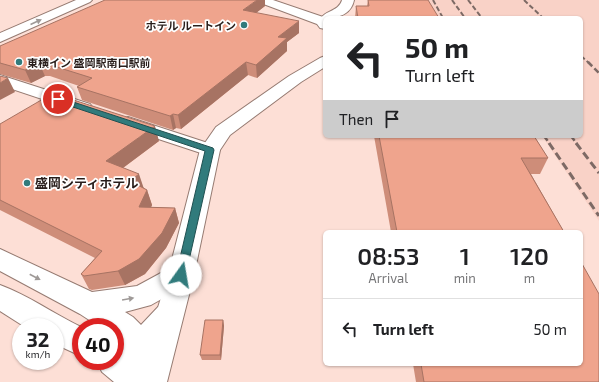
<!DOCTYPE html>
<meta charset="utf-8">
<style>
body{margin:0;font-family:"Exo 2","Noto Sans JP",sans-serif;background:#f2f2f2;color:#202124;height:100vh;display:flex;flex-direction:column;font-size:15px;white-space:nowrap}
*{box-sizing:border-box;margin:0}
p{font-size:13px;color:#757577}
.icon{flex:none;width:22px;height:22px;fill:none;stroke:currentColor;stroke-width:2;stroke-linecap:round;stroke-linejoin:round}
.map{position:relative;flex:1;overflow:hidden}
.sheet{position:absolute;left:323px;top:230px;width:260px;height:136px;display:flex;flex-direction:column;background:#fff;border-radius:6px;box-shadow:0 1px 3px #0004}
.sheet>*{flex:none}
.guide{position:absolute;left:323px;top:16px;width:260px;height:122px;border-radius:6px;box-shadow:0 1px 3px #0004;background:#fff;color:#202124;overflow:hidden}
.speed{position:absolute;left:12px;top:318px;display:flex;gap:8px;font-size:20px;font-weight:700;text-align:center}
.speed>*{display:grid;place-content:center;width:52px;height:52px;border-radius:50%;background:#fff;box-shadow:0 1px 3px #0004;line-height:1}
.speed small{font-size:10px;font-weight:400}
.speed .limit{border:6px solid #d22;background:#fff;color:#111}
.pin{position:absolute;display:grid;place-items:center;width:34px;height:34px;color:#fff;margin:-17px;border:2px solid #fff;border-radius:50%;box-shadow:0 1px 4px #0007}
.me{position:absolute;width:44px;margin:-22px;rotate:13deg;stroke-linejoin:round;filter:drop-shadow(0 0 3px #0008)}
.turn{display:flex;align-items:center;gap:14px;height:84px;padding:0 16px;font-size:18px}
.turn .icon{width:52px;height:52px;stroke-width:2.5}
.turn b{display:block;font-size:28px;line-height:34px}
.then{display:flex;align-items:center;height:38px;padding:0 16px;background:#0003;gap:8px;font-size:15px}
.eta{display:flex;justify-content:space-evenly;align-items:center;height:68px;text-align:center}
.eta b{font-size:24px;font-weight:600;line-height:28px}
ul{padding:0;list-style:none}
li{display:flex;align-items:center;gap:12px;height:60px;padding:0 16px;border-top:1px solid #e0e0e0}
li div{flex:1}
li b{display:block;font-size:15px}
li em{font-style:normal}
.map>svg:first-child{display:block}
</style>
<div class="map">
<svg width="599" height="382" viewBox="0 0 599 382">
<rect width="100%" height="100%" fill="#fddfd6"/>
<path fill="#f9d2c7" d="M371,0h228v221l-57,-85h39v-118h-150z"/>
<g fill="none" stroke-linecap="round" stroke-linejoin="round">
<defs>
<path id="street" d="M342,0h12c-3,15 -16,18 -29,18v3h-2l-2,-3c6,-8 18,-7 21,-18z
M0,75l90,29 3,4 -3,4 -6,1 -84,-28z
M128,117l89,29 3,4 -3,4 -7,2 -88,-29 -3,-4 3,-4z"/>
<path id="secondary" d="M76,0h16l-2,2 -90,40v-9z
M256,0h17l53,18 -1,11 -5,-1 -3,-4 -59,-22z
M325,56v11l-24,15 -71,53 -10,15 -26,125 -27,107h-32l33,-107 32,-125 16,-23 73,-51 31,-18z"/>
<path id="primary" d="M0,249l92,43 45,-6 35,-19 9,-3 9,3 4,8 -4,8 -39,22 -26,7 8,5 8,8 17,-18 10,-4 10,4 4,9 -4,9 -22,26 7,31h-49l-12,-10 -5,-11h18v-34h-15l-20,-13 -80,-43z
M0,285c28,10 54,29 81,42v29l-26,-12v-17h-30l-25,-16z"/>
</defs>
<use href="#street" stroke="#967b72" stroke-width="2"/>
<use href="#secondary" stroke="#967b72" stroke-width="2"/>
<use href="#primary" stroke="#967b72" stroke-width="2"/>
<use href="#street" fill="#fff" fill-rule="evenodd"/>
<use href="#secondary" fill="#fff" fill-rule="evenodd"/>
<use href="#primary" fill="#fff" fill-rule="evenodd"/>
<path stroke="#7d6a65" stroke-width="2" stroke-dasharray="5 2.5" stroke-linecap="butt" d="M433,0l10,18
M452,0l13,18
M468,0l14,18
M524,0l19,18
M581,56l8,7"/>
<path stroke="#7d6a65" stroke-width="2.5" stroke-dasharray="6 3" stroke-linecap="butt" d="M588,62l11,11
M544,136l6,8
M571,136l6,8"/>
<path stroke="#7d6a65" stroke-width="3" stroke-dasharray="8 4" stroke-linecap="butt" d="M549,143l50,73
M576,143l23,30"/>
</g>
<path fill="#ce8d79" d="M368,0h60l-61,6z
M265,6l-9,7 43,20 -12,9v9l-30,27 -9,-3 -67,54 -5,-1 -3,2 -91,-30 -5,-13 2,-1 -29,-10h-5l-14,7 -31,-9v-28z
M356,6l2,12h-3z
M0,124l159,17 -36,27 21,20 3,2 5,15 -1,2 24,1 4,15 -13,25 -21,26 -20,11 -33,5 -3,-1 -8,-15 14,-16 -95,-48z
M374,136h160l14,22 -8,16h-9l33,58h-173z
M223,320l1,6 -3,34h-19l-2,-5z
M413,364h168l18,18h-183z"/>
<path fill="#a77363" d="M257,0h8v6l-21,16 -1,-12z
M299,21v12l-12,9v9l-30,27 -1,-13 22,-28z
M246,62l2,13 -67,54 -3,-14z
M39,63l6,13 -14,7 -6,-13z
M8,78l7,14 -15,8v-17z
M173,114l3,14 -3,2 -3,-14z
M155,126l4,15 -47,35 -6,-15z
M139,174l5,15 -14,-8z
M147,190l5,15 -7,17 -6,-15z
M175,208l4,15 -13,25 -21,26 -20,11 -7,-14z
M223,320l1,6 -3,34 -1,-5z"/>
<path fill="#efa48d" stroke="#a77363" d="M105,0h152l-14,10 56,11 -21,16 9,1 -31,27 -10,-3 -68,53 -5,-1 -3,2 -93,-29 15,-9 -48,-15h-5l-14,7 -25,-7v-17z
M368,0h60l11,18h-81l-2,-12h13z
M0,76l8,2 -8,5z
M61,96l94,30 -49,35 33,13 -9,7 17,9 -8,17 36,1 -13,25 -23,26 -21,12 -34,5 -3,-2 21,-23 -102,-51v-76l43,-25 7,3z
M379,136h155l14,22h-27l43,74h-167z
M581,262l18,32v88h-175l-3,-18h160z
M205,320h18l-3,35h-20z"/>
<defs><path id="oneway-solid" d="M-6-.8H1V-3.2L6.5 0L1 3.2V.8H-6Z"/></defs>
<g fill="#9f9a98">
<use href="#oneway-solid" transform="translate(36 22) rotate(-24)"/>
<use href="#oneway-solid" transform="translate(35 277) rotate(28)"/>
<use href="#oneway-solid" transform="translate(128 299) rotate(-10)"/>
</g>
<path fill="#317b7c" stroke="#205051" d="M58,97l155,51 1,2 -29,128 -4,1 -4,-1 -1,-3 29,-124 -150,-50v-3z"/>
<g fill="#317b7c" stroke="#fff" stroke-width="1.5">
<circle cx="244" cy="25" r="4"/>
<circle cx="19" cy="62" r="4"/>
<circle cx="27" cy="183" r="4"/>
</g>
<g text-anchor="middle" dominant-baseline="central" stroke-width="3.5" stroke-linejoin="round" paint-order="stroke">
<g font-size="11" font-weight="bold" fill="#291e1b" stroke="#fff" text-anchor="end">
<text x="236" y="25">ホテル ルートイン</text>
<text x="27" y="62" text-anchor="start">東横イン 盛岡駅南口駅前</text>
</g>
<g font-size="13" font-weight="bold" fill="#291e1b" stroke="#fff" text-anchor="start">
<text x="35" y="183">盛岡シティホテル</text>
</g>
</g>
</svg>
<div class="speed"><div>32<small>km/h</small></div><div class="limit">40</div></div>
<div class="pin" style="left:58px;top:99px;background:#d93025"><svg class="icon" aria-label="arrive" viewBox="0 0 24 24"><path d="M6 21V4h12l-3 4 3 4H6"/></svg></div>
<svg class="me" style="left:181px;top:275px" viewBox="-20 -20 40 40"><circle r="19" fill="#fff"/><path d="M0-13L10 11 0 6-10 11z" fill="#317b7c"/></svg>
<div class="guide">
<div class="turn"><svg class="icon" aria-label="left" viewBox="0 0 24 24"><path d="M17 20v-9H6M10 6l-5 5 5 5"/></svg><div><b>50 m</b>Turn left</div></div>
<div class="then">Then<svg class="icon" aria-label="arrive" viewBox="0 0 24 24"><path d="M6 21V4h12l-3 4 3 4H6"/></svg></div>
</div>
<section class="sheet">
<div class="eta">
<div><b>08:53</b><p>Arrival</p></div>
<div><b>1</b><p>min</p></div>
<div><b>120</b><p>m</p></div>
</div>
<ul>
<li><svg class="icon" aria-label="left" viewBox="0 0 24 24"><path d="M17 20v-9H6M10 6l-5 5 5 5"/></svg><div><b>Turn left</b></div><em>50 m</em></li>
</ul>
</section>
</div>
